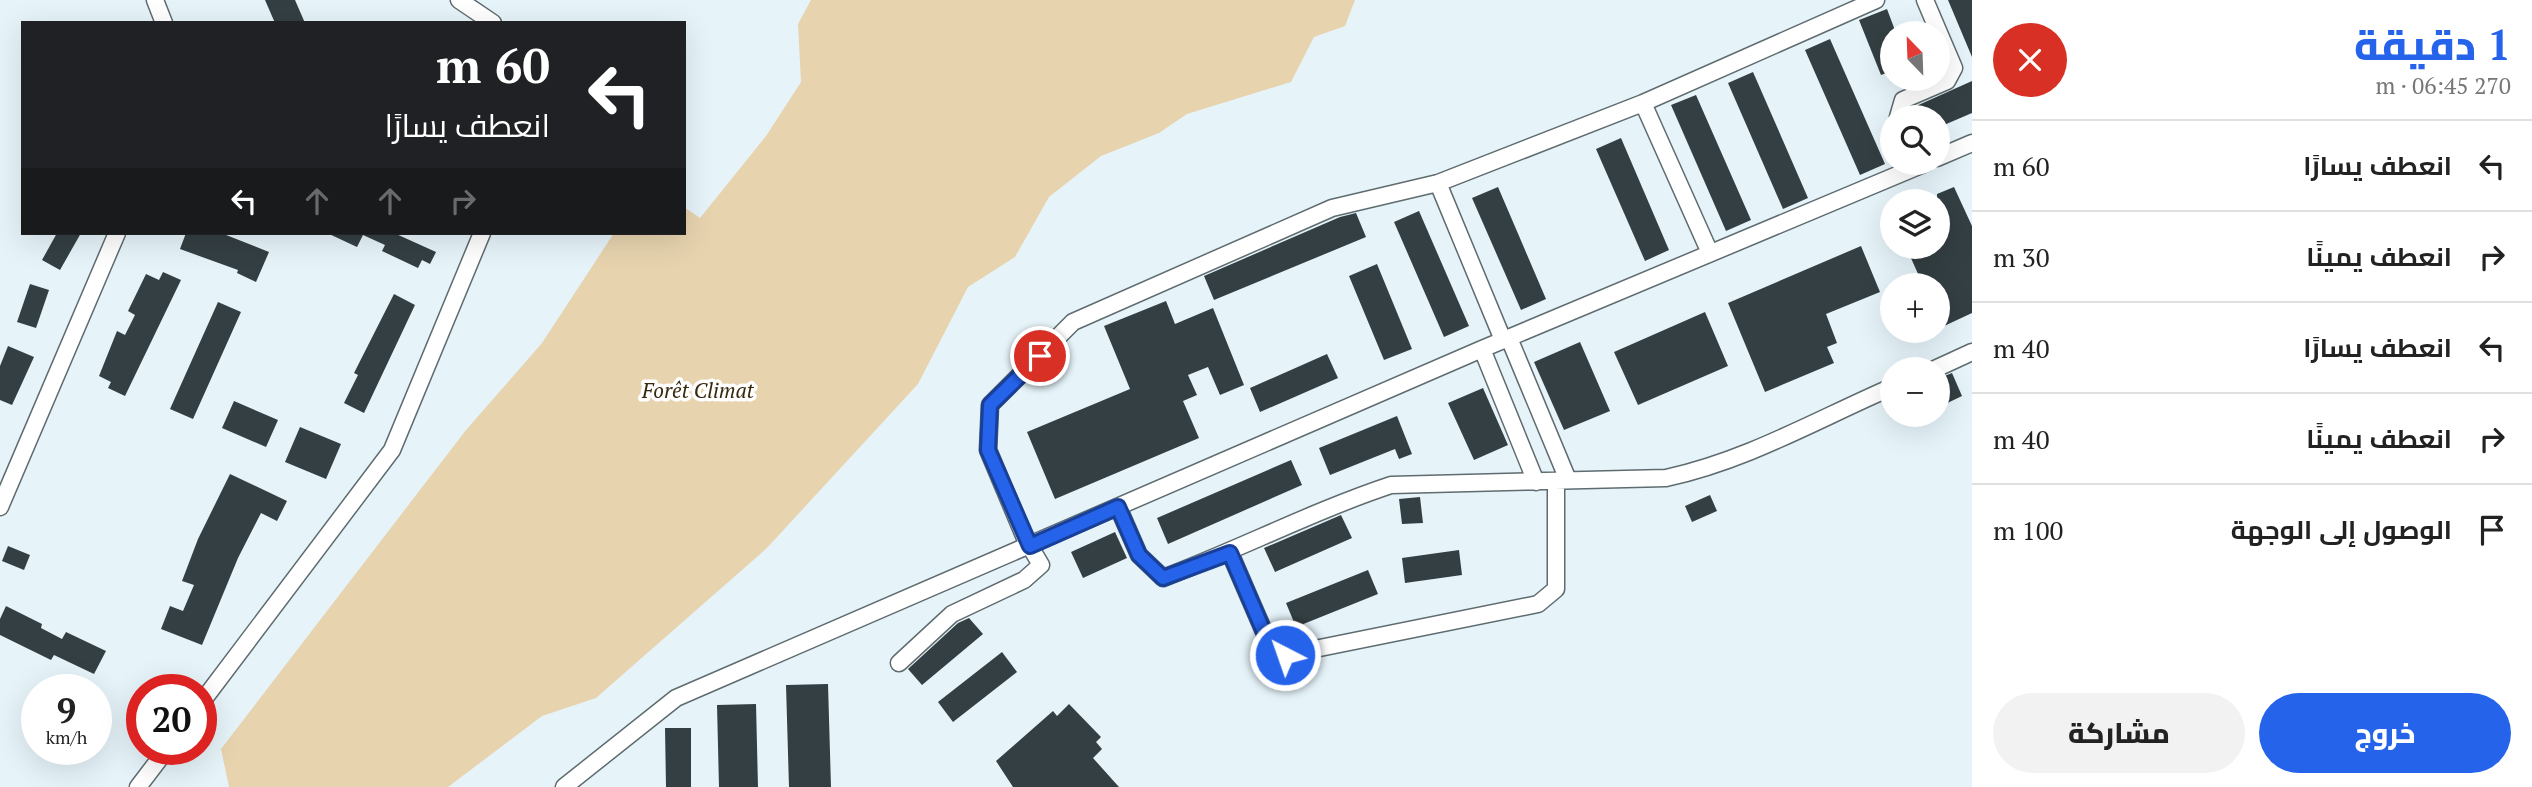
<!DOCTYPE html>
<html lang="ar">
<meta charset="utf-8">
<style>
body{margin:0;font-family:"PT Serif",Cairo,serif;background:#f2f2f2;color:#222;direction:rtl;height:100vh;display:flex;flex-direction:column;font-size:26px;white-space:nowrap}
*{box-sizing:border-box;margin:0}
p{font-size:23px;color:#767676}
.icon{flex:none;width:38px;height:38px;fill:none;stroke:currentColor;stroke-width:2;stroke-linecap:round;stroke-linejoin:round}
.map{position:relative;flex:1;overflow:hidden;direction:ltr}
.drawer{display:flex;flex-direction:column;background:#fff;width:560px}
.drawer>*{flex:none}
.guide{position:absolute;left:21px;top:21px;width:665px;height:214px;border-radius:0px;box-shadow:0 7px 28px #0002;direction:rtl;background:#202124;color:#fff;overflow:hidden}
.needle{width:46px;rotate:337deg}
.tools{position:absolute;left:1880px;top:21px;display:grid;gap:14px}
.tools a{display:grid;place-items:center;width:70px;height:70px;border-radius:50%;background:#fff;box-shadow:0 7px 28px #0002;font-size:35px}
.speed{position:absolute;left:21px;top:674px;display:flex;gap:14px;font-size:35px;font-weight:700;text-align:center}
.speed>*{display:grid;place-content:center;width:91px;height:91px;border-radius:50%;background:#fff;box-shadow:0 7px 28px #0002;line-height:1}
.speed small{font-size:18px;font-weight:400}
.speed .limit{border:10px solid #d22;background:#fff;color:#111}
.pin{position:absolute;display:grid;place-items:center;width:60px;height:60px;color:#fff;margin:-30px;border:4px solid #fff;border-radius:50%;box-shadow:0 2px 7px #0007}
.me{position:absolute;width:77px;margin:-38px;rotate:319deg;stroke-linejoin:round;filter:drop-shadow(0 0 5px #0008)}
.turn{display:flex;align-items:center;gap:24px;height:147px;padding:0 21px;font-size:32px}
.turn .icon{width:91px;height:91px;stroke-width:2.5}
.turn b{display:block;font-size:49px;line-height:60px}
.lanes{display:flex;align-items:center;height:66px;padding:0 21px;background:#0003;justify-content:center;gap:35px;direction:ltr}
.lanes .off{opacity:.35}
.round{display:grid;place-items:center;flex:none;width:74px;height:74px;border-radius:37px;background:#f2f2f2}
.headline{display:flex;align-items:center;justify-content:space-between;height:119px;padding:0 21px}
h1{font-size:42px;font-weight:800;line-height:52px;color:#2563eb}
.action{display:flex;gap:14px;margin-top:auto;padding:14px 21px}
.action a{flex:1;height:80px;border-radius:42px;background:#2563eb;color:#fff;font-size:28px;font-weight:800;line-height:80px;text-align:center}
.action a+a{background:#f2f2f2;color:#222}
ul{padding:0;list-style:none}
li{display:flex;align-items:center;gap:21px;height:91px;padding:0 21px;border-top:2px solid #e0e0e0}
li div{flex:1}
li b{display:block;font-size:26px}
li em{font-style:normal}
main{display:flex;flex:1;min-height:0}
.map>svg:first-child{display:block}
</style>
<main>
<section class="drawer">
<div class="headline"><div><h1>1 دقيقة</h1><p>270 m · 06:45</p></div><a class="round" style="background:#d93025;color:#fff"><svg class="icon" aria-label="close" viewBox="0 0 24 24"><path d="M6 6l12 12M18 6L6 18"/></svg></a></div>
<ul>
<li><svg class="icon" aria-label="left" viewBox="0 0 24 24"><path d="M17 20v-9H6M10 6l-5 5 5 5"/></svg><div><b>انعطف يسارًا</b></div><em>60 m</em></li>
<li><svg class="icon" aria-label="right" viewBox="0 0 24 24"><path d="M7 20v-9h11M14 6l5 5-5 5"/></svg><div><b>انعطف يمينًا</b></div><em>30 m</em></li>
<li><svg class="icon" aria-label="left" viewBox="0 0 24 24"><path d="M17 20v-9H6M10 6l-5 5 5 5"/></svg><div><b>انعطف يسارًا</b></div><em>40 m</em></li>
<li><svg class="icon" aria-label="right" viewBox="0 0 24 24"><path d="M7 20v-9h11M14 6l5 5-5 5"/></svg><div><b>انعطف يمينًا</b></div><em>40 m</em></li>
<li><svg class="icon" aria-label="arrive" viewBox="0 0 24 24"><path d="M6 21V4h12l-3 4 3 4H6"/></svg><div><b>الوصول إلى الوجهة</b></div><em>100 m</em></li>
</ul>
<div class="action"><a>خروج</a><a>مشاركة</a></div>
</section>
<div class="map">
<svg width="1972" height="787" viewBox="0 0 1972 787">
<rect width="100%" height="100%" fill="#e6f4fa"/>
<path fill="#e7d3ae" d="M811,0h544l-10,26 -31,11 -23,45 -104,32 -28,19 -58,23 -52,41 -34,60 -47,30 -50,97 -152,165 -170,149 -54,18 -94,71h-219l-8,-38 245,-319 76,-87 72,-110h70v-26l16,11 66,-82 35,-54 -3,-58z"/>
<path fill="#343f43" d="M265,0h30l10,23h-30z
M1948,0h24v57z
M1887,9l9,24h-4v38l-11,4 -22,-55z
M1830,39l55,125 -25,11 -55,-125z
M1753,72l55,126 -25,11 -55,-126z
M1972,81v32l-35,15v-11h-19l-4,-10z
M1696,95l55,125 -25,11 -55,-126z
M1621,138l48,112 -24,11 -49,-112z
M1498,187l48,112 -25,11 -49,-112z
M1954,187l18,39v87l-30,14 -5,-10v-32h-14l-17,-38h31v-53z
M1419,211l50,115 -25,11 -50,-115z
M1356,213l10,24 -152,63 -10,-24 136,-59z
M57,233h24l-21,37 -18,-10z
M186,233h35l48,19 -13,30 -19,-9 1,-3 -58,-21z
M327,233h67l42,19 -6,12 -8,-4 -4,8 -36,-17 3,-6 -22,-10 -6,12z
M1861,246l19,46 -54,22 11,29 -10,4 7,16 -69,29 -37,-89z
M1377,264l35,85 -28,11 -35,-84z
M163,272l18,8 -56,116 -17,-8 3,-6 -12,-6 18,-45 8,4 10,-20 -7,-4 18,-37 13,6z
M30,284l19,6 -13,38 -19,-6z
M394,294l21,11 -51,108 -20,-10 14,-28 -4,-2z
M1166,301l9,23 38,-16 31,77 -24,10 -12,-28 -20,8 9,20 -14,6 16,37 -144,61 -28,-67 103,-43 -26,-63z
M218,302l23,10 -48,107 -23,-10z
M1705,312l23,54 -90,39 -24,-53z
M1580,342l30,69 -46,19 -30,-68z
M8,346l26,11 -22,48 -12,-5v-34z
M1327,354l11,24 -78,34 -10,-24z
M1952,373l10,23 -25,12v-29z
M1483,388l25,57 -34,15 -26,-57z
M234,401l44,19 -12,27 -44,-19z
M1397,416l15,38 -13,5 -4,-10 -65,26 -11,-27z
M300,427l41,17 -15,35 -41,-17z
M1291,460l11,25 -134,59 -11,-26z
M230,474l57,27 -10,20 -16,-8 -23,45 -36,87 -41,-16 9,-23 13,5 11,-26 -12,-4 16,-42z
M1710,495l7,16 -25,11 -7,-16z
M1420,497l3,26 -21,1 -3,-25z
M1341,515l11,23 -77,34 -11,-24z
M1115,532l12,26 -44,20 -12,-26z
M8,546l22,9 -6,15 -22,-9z
M1459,550l3,25 -57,8 -3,-25z
M1368,570l10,24 -82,33 -10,-24z
M6,606l36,18 -1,4 21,11 4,-7 40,19 -12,23 -40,-19 -3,5 -51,-25v-16z
M969,618l14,16 -61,51 -14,-16 50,-46z
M1002,652l15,20 -64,50 -15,-20z
M828,684l3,103h-42l-3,-102z
M756,704l2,83h-39l-2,-82z
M1069,704l32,33 -5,5 6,7 -9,9 26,29h-106l-17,-26 57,-50 4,5z
M665,728h26v59h-25z"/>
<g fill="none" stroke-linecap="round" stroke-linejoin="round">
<defs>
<path id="minor" d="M155,0l9,23
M459,0l34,23
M1643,103l67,150
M1898,117l5,-17 44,-19 7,-13 -29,-68
M1937,158l35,-15
M1509,338l59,142
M1503,340l-65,-157 205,-80 233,-103
M1482,349l54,133
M1935,369l37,-17
M0,507l117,-274
M1118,507l21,48 24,23c77,-29 150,-67 228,-93l275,-7c82,-18 150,-58 226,-91
M1230,553l41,95 14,7 253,-51 18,-15v-107
M899,663l53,-49 72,-34 17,-15 -16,-27 -37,-88 2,-45 83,-83 259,-114 106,-25
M201,703l191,-253 90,-217
M138,787l29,-38
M564,787l112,-89 806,-349 444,-186"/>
</defs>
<use href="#minor" stroke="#5e6b6f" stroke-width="19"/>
<use href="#minor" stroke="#fff" stroke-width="16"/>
</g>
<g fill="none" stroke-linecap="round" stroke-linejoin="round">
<defs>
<path id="route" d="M1040,356l-50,49 -2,45 42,96 88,-39 21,48 24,23 67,-25 41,95 14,7"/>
</defs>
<use href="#route" stroke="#184099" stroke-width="18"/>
<use href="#route" stroke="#2563eb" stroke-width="12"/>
</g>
<g text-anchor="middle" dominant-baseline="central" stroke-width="7" stroke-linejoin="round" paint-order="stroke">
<g font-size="21" font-style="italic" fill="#36290d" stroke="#fff">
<text x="698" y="390">Forêt Climat</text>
</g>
</g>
</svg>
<div class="tools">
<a><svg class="needle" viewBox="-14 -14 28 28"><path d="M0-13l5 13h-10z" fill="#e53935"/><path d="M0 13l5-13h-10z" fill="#767676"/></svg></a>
<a><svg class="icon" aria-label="search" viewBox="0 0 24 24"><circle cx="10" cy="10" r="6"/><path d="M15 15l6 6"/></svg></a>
<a><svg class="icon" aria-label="layers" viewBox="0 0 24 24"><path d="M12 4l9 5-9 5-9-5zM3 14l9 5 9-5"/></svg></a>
<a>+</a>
<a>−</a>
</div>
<div class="speed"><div>9<small>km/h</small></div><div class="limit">20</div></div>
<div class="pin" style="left:1040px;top:356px;background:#d93025"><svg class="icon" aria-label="arrive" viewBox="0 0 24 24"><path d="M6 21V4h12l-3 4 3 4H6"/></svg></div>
<svg class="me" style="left:1285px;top:655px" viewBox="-20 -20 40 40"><circle r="17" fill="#2563eb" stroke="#fff" stroke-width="3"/><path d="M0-11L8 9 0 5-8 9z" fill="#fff"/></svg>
<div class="guide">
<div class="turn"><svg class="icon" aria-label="left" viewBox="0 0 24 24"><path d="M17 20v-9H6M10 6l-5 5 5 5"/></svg><div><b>60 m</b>انعطف يسارًا</div></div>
<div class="lanes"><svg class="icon" aria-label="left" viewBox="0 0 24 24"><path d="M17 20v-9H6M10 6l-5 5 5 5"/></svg><svg class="icon off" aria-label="ahead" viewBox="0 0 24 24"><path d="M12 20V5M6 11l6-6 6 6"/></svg><svg class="icon off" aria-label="ahead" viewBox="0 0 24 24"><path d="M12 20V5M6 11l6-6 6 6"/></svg><svg class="icon off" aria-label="right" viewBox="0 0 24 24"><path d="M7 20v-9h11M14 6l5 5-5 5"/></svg></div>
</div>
</div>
</main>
